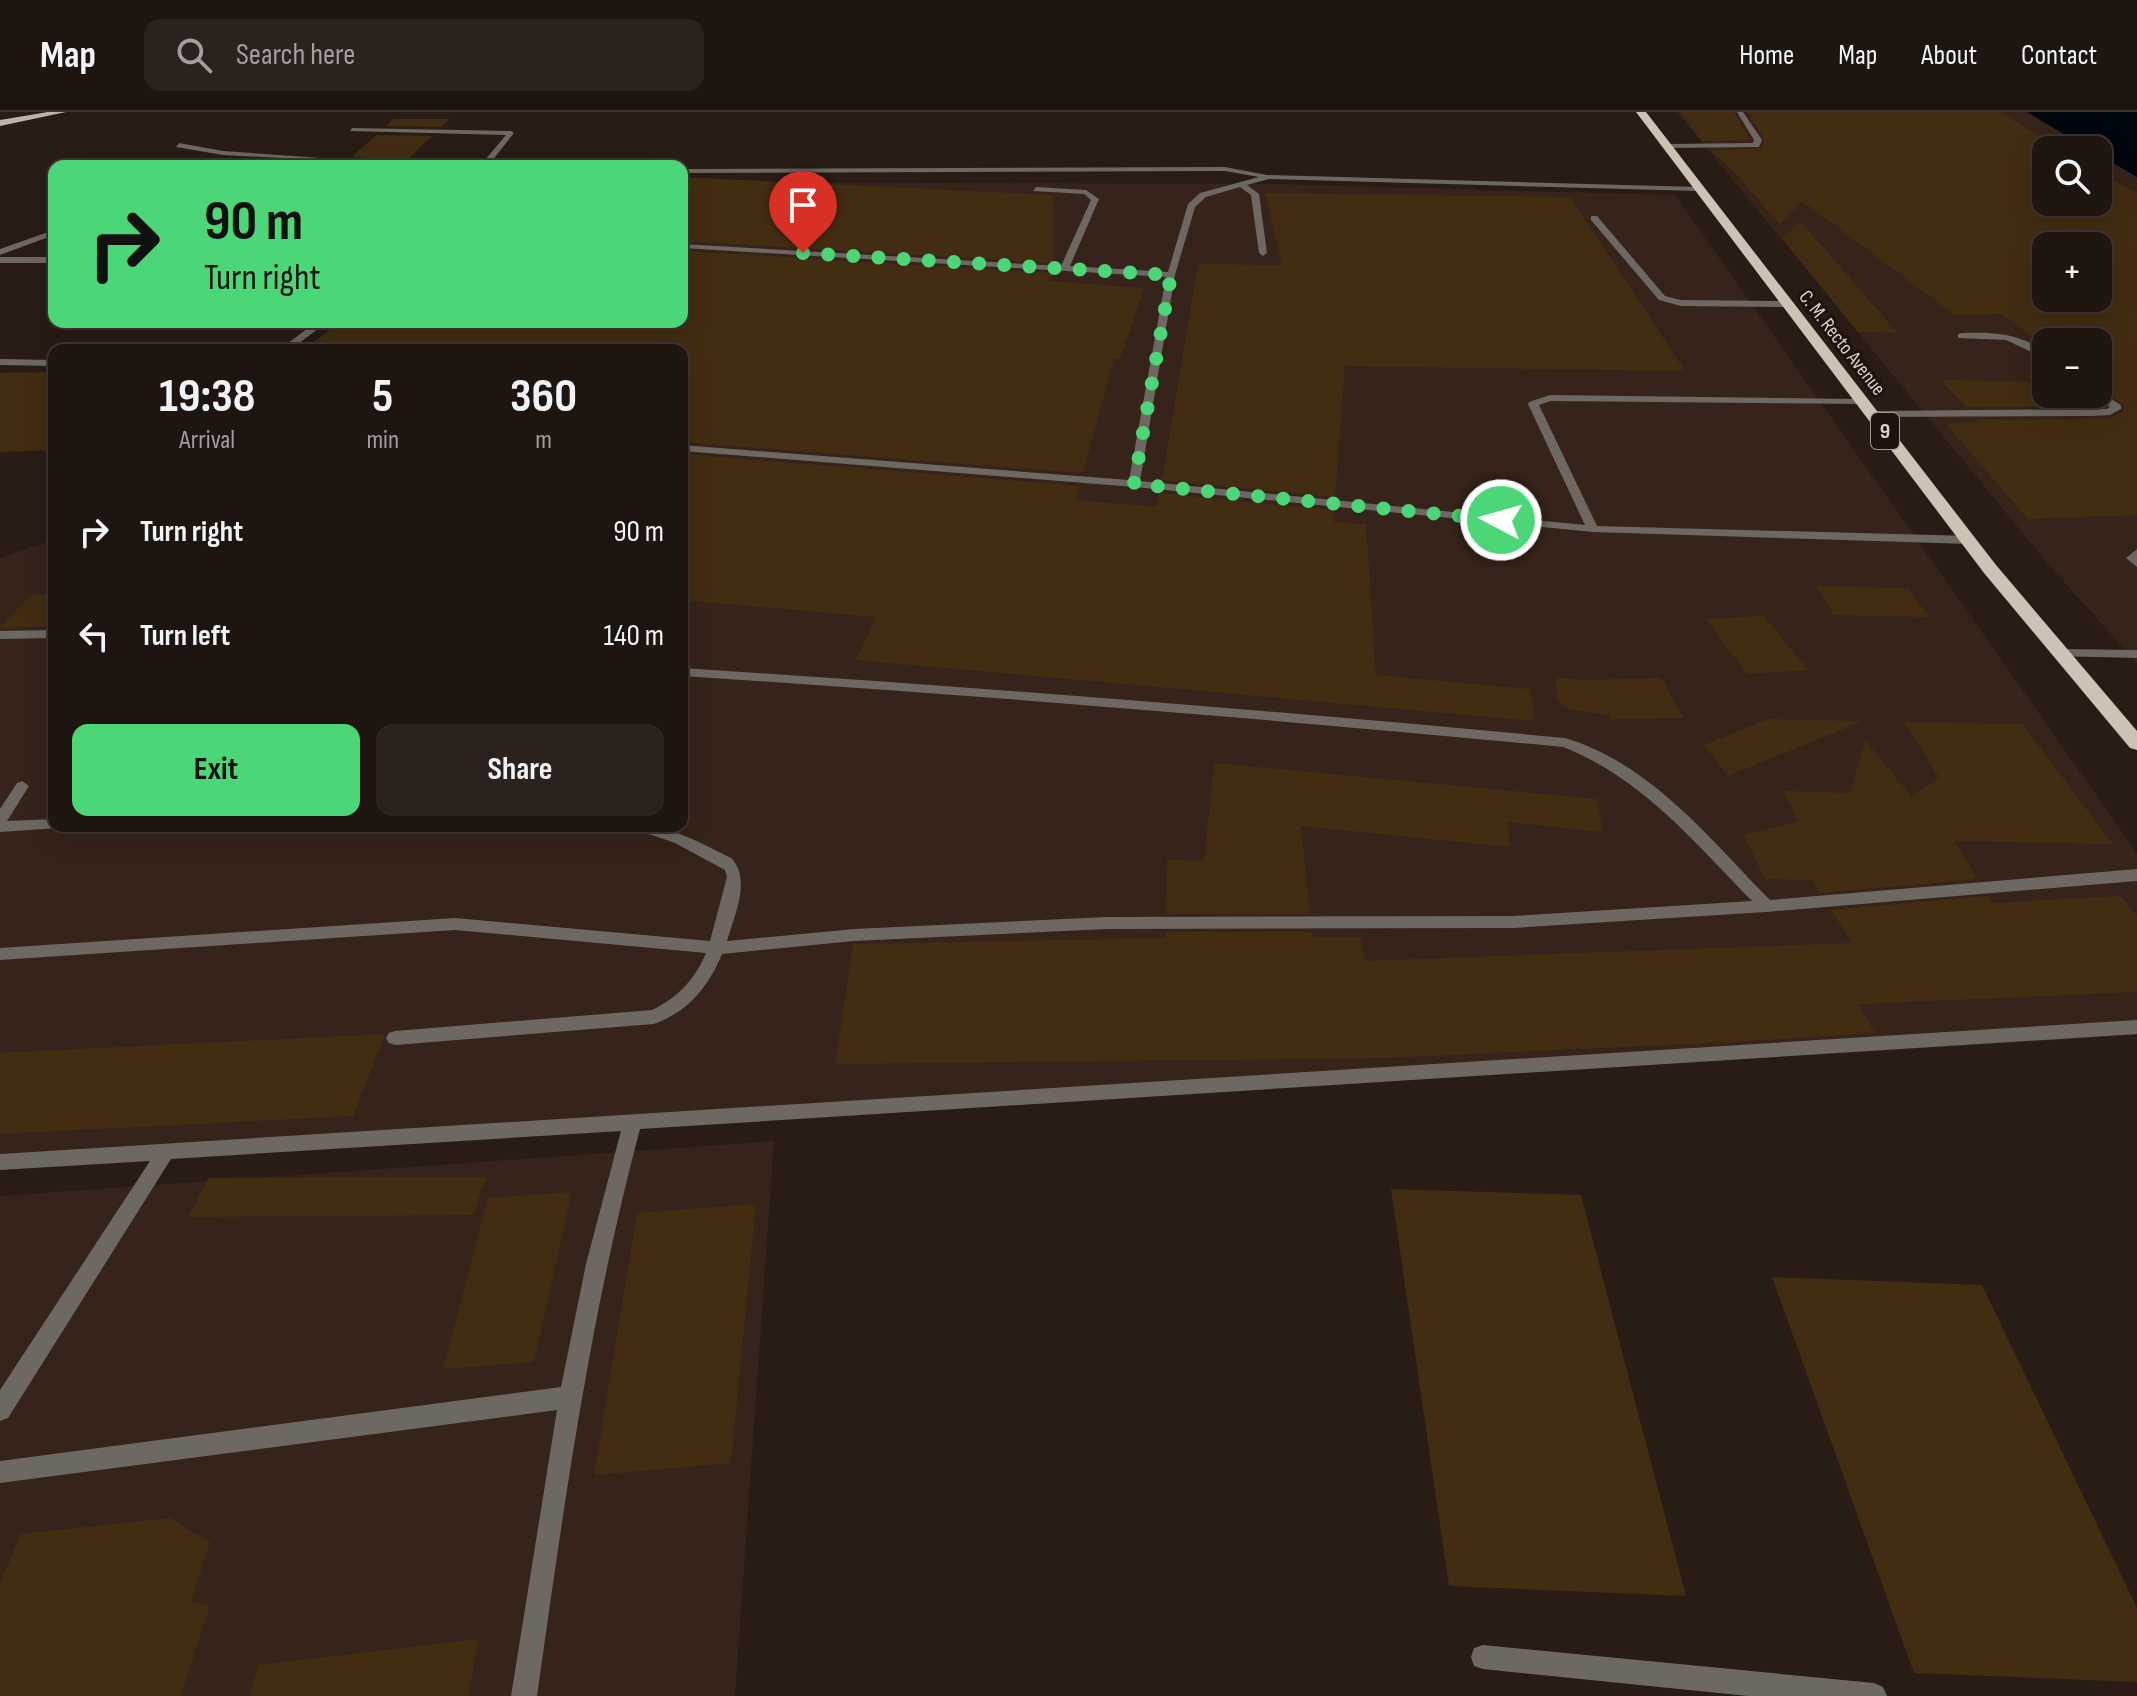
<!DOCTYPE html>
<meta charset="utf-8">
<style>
body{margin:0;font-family:"Sofia Sans Condensed",sans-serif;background:#2b221e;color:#f1f3f6;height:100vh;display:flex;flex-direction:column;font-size:30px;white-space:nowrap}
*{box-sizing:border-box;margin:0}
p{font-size:26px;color:#a19f9f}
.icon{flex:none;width:44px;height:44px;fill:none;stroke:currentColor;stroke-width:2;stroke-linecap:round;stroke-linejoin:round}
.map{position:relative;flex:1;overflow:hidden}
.drawer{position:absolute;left:48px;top:232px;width:640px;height:488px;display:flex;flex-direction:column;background:#1e1510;border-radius:16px;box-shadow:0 8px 32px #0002,0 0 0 2px #3c3430}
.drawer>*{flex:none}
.banner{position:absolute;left:48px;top:48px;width:640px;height:168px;border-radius:16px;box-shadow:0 8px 32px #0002,0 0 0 2px #3c3430;background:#4bd677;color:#111;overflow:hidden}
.fabs{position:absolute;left:2032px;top:24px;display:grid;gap:16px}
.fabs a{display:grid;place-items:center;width:80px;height:80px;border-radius:16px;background:#1e1510;box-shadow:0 8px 32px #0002,0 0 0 2px #3c3430;font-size:40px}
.pin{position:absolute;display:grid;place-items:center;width:68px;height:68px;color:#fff;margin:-82px -34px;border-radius:50% 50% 50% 0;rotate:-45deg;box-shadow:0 0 8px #0007}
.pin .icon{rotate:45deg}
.me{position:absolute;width:88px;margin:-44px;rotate:276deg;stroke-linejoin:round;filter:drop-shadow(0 0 6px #0008)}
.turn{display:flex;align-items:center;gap:28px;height:168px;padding:0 24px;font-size:36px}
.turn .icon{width:104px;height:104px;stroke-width:2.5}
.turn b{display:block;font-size:56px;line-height:68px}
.eta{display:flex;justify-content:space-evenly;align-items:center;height:136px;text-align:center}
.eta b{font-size:48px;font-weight:700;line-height:56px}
.button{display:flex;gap:16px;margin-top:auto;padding:16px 24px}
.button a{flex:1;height:92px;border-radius:16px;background:#4bd677;color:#111;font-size:32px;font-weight:700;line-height:92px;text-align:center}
.button a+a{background:#2b221e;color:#f1f3f6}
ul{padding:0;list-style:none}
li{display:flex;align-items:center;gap:24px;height:104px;padding:0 24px}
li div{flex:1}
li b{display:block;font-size:30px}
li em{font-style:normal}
header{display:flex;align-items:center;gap:48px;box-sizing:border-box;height:112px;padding:0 40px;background:#1e1510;border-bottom:2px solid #3c3430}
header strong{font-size:38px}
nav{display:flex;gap:44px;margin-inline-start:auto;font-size:28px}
.search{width:560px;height:72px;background:#2b221e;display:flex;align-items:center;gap:20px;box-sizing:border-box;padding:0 28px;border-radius:16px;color:#a19f9f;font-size:30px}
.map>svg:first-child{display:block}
</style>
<header>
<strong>Map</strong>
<div class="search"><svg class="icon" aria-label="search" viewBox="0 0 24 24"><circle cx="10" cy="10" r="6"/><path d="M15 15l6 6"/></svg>Search here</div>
<nav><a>Home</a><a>Map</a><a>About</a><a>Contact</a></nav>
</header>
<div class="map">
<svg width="2137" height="1584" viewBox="0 0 2137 1584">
<rect width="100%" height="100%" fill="#281c15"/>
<path fill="#362319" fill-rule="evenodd" d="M1677,0h350l64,38h-45v52h52v-48l39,23v486l-89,-99zM2046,134h52v52h-52zM2046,230h52v52h-52z
M682,70l595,2 398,11 462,658v182l-2137,131v-608l44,-15 10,-8v291h628v-476h-379l38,-28h341z
M774,1029l-39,555h-735v-500z"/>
<path fill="#00070e" d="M2027,0h110v65l-39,-23v-4h-7z"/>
<path fill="#432d12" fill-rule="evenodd" d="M1680,0h54l16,28 -48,1z
M1747,0h253l61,38h-15v52h52v-31l39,22v322l-109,4 -82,-95 34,-2 -2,-2 133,-2 11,-6 2,-7 -26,-17v-46h-52v5l-45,-33 -46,1 -153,-114 -22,23 -46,-52 -23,-21 51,-3 2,-10zM2046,134h52v52h-52z
M393,7h56l-8,8 -55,-1z
M376,23l56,1 -26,25 -54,-4z
M682,65l371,18 1,68 -372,-22z
M1265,81l305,4 115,174 -340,-5 -10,131 -173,-17 36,-216 84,1z
M1801,110l97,111 -40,-1 -76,-94z
M682,139l371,22 -4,8 95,7 -24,71h-6l-31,114 -401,-31v-92h-379l38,-28h341z
M54,260v78l-54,2v-79z
M1941,268l105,2v12h44l14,12 -138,1z
M682,342l398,32 -4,14 81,7 2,-14 175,17v12l32,2 10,151 154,14 5,32 -679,-61 20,-43 -194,-17z
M1816,474l92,2 21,29 -95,-2z
M30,483h24v31l-54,2z
M1764,504l44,54 -61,4 -41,-55z
M1556,565l24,3 81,-2 23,40 -73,1 -2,-4 -42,-6 -10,-8z
M1768,607l95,2 -135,55 -24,-31z
M1904,610l118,2 91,120 -159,-3 24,38 -158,14 -8,-13 -47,-1 -21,-44 54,-13 -15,-31 67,2 15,-53 47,57 27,-20z
M1214,651l383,36 6,33 -96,-10 3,25 -209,-21 9,88h-144l1,-54 37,1z
M1989,784l4,7 127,-7 17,19v77l-279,12 17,29 -143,9 -346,16 -551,6 18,-120 313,-6v-6h146l1,5h47l5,24 487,-18 -21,-33z
M385,922l-32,82 -353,18v-81z
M486,1065l-13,38 -284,2 19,-39z
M1391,1077l190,6 105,401 -237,-10z
M572,1080l-38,170 -91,7 45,-171z
M756,1092l-25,259 -137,12 43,-262z
M1772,1165l210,8 155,323v74l-223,-9z
M170,1406l40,24 -19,60 19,4 -29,90h-181v-113l21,-49z
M479,1527l-11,57h-219l9,-31z"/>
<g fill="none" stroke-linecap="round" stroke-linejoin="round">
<path fill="#6d6862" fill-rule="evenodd" d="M1737,0h6l19,28 -3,7 -91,1 -4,-2 4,-2 85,-1 1,-3z
M352,16l159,3 3,2 -26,33h-8l26,-31 -156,-4z
M179,31l44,8 210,15 -210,-11 -47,-8z
M1225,55l42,8 431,12 4,2 -4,2 -429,-12 -22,6 12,9 8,59 -4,3 -4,-3 -8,-58 -11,-8 -34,10 -11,10 -20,68 -35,206 445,44 -57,-121 1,-2 21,-7 312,4 5,3 -1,2 -315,-3 -12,4 58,121 372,10 6,4 -6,4 -376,-12 -459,-45 -452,-36v-6l447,35 37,-203 -484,-29v-4l379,22 30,-66 -7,-6 -51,-3 3,-4 50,3 13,9 -29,67 98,6 20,-68 12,-11 59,-16 -34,-6 -543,2v-4z
M1591,104h6l68,80 16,4 105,1 4,3 -4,3 -105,-1 -22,-6 -68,-80z
M54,118v5l-54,20v-6z
M0,145h54v6h-54z
M316,210h11l-37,28h-11z
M1961,221c32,-1 58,0 85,19v7l-40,-19 -48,-2v-4z
M0,247l54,1v6l-54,-1z
M2098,279l23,14v4l-11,6 -18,1 -220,1 -5,-3 5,-3 235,-2 3,-2 -17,-13h5z
M2137,437v18l-11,-9z
M54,518v8l-54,1v-8z
M2059,537l78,1v8l-83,-2 -2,-3z
M682,556c295,19 589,42 883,70 85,25 145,101 205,162l367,-31v12l-371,31 -253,16 -406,1 -253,12 -132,13c-13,32 -34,58 -68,70l-259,21 -6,-2 -3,-5 3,-5 6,-2 257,-21c25,-12 43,-30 54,-57l-251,-23 -455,30v-12l455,-30 255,23 17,-64 -2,-7 -50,-27 -38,-13 -3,-4c39,0 64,16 97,32 21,21 3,58 -4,83l127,-12 253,-12 406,-1 239,-15c-58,-59 -110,-123 -189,-154 -293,-28 -587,-52 -881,-71z
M22,669l7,5 -22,35 47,-2v7l5,2 -59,4v-23l17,-26z
M2137,908v14l-1497,95c-50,187 -76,376 -103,567h-26l46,-286 -557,73v-22l561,-74 25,-123 35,-133 -450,28 -163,259 -8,3v-31l150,-229 -150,9v-16z
M1483,1533l391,38 9,4 4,9h-139l-265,-27 -9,-3 -3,-9 3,-9z"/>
<path fill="#bdb3a7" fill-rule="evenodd" d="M48,0h18l-66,14v-6z"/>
<path fill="#cdc2b4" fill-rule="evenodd" d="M1636,0h10l350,453 141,166v19l-7,-2 -146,-175z"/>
</g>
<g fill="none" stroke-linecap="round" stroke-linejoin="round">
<path stroke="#4bd677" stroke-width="14" stroke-dasharray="0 25.2" d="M803,141l368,22 -37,209 367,36"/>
</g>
<g text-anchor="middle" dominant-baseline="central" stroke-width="6" stroke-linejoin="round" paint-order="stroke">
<g font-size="20" fill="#dbd2cd" stroke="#1f120c">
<text transform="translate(1842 231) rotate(52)">C. M. Recto Avenue</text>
</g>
<rect fill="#1f120c" stroke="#a39893" stroke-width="2" x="1871" y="301" width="28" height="36" rx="6"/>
<g font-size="22" font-weight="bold" fill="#dbd2cd">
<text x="1885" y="319">9</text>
</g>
</g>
</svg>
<div class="fabs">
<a><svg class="icon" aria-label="search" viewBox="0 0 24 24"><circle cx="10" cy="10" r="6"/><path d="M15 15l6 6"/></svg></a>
<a>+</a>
<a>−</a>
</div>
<div class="pin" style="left:803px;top:141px;background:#d93025"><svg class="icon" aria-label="arrive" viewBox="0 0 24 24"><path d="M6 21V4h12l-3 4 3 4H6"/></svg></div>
<svg class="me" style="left:1501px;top:408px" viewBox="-20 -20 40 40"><circle r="17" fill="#4bd677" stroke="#fff" stroke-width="3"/><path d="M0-11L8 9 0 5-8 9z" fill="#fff"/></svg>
<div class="banner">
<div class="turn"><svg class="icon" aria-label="right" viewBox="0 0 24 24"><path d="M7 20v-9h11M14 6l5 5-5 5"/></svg><div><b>90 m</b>Turn right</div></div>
</div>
<section class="drawer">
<div class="eta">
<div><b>19:38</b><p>Arrival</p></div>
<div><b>5</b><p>min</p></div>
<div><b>360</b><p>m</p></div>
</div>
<ul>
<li><svg class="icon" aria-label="right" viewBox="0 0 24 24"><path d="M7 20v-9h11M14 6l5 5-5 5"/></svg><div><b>Turn right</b></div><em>90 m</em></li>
<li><svg class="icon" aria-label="left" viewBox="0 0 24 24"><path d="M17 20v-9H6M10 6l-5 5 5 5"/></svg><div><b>Turn left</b></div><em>140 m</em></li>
</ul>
<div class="button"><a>Exit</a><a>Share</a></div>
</section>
</div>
